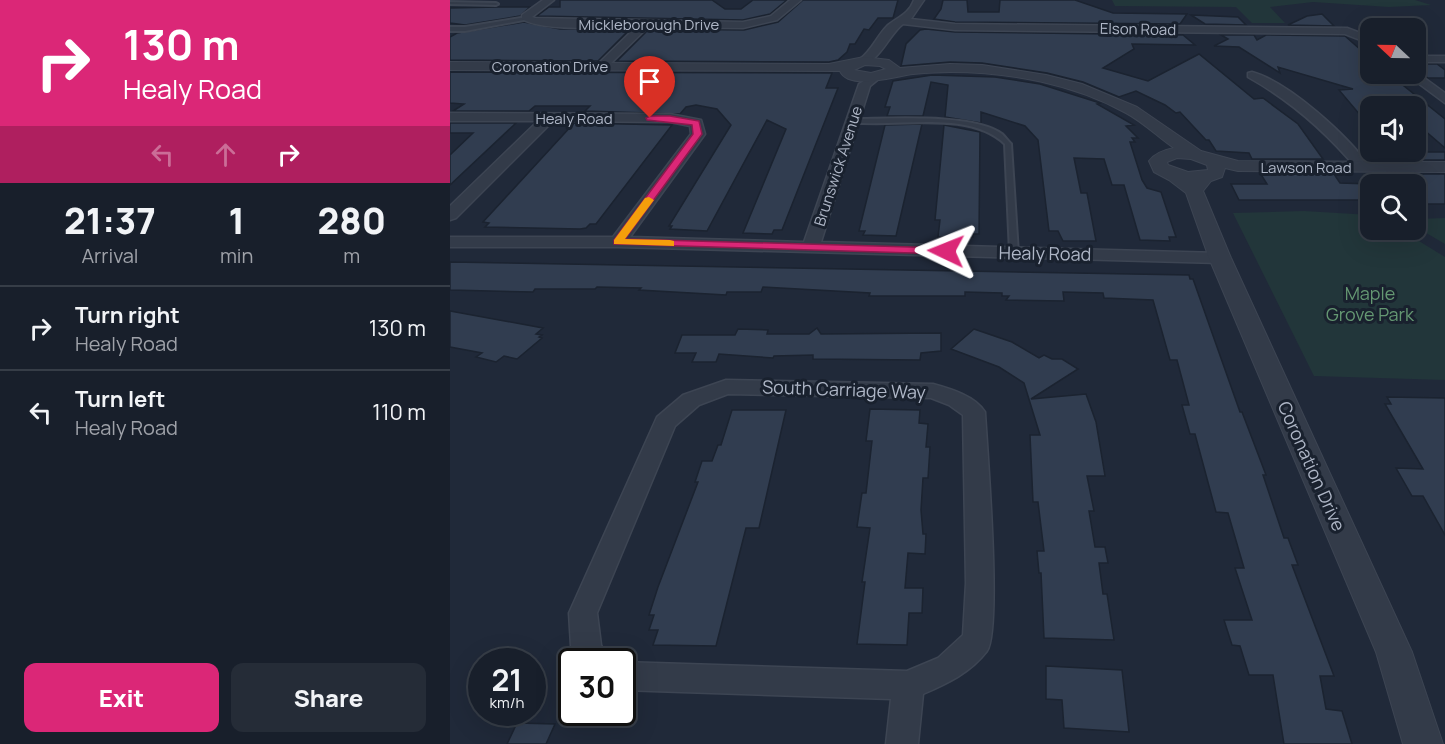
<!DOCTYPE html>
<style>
body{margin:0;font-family:Manrope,sans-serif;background:#252c37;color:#f1f3f6;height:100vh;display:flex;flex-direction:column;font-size:22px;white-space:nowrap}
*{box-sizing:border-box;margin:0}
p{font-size:20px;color:#9fa2a9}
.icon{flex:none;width:33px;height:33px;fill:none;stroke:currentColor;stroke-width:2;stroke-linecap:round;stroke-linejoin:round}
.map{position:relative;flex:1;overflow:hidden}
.details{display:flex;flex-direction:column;background:#181f2b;width:450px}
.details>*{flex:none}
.hud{background:#db2777;color:#fff;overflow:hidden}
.needle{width:39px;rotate:292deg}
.tools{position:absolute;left:910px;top:18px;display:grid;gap:12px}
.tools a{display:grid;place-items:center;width:66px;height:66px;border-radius:12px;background:#181f2b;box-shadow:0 6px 24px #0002,0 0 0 2px #363d47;font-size:30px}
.speed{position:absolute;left:18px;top:648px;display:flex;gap:12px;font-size:30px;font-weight:700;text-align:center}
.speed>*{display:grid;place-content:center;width:78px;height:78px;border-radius:50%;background:#181f2b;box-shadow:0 6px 24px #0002,0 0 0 2px #363d47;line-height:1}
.speed small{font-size:15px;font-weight:400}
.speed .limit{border:3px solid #111;border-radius:9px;background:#fff;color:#111}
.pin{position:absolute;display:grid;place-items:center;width:51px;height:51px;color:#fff;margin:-62px -26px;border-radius:50% 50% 50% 0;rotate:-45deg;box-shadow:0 0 6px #0007}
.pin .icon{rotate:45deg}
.me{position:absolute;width:66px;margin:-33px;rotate:272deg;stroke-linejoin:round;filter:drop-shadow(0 0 4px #0008)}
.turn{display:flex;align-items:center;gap:21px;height:126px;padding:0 24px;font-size:27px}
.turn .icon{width:78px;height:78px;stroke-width:2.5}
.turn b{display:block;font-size:42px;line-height:51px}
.lanes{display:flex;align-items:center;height:57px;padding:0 24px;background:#0003;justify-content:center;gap:30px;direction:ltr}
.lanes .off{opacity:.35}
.eta{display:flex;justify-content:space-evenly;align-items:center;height:102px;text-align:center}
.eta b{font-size:36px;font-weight:800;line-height:42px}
.action{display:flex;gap:12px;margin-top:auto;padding:12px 24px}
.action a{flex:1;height:69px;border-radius:12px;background:#db2777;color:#fff;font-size:24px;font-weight:800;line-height:69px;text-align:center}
.action a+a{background:#252c37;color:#f1f3f6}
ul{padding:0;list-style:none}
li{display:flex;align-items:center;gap:18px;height:84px;padding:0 24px;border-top:2px solid #363d47}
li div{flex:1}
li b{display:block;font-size:22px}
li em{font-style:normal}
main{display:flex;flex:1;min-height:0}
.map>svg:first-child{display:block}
</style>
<main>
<section class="details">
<div class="hud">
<div class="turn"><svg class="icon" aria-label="right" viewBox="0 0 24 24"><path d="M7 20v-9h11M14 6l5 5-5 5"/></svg><div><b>130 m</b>Healy Road</div></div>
<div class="lanes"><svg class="icon off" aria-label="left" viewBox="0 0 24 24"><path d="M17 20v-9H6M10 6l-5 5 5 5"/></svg><svg class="icon off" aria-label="ahead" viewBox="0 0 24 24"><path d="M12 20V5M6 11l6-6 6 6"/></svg><svg class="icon" aria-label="right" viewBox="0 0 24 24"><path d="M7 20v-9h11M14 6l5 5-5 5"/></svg></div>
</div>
<div class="eta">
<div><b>21:37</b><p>Arrival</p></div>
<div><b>1</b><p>min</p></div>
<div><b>280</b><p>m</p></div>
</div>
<ul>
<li><svg class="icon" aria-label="right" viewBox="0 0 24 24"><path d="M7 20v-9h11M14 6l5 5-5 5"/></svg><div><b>Turn right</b><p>Healy Road</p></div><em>130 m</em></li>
<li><svg class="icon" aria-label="left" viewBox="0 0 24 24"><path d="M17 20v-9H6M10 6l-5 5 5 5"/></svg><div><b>Turn left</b><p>Healy Road</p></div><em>110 m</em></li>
</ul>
<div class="action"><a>Exit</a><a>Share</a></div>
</section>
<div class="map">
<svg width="995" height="744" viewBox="0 0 995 744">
<rect width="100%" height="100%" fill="#202939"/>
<path fill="#22363a" d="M662,0h303l16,5 -42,2 -76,-5 -43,5 15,16h-33l-16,-16 -121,-1z
M854,211l67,4v15h30l44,27v123l-131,-4 -81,-163z
M995,218v26l-29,-17v-8z"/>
<path fill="#313d50" stroke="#1b2330" stroke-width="1.5" d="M110,0h152l13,9h16l12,-9h34l-17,14 -27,6 -206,-4 12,-9h11z
M353,0h95l-5,18h-15l-9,12 -5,-1 -9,15h-5l-3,8 -9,8 -9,2 -212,-1 32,-32 95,1 34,-8z
M493,0h24l1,12h31l1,-12h75l38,13 74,1 -7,10 -225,-2 -21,-3 7,-10z
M48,7h32l-10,9 -55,9 -15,-2v-15z
M872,14l12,12 -46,-1 19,-9z
M741,15l47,2 8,8 -41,-1z
M74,22l36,7h70l-32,32 -148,-1v-23l7,-4z
M476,29l29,3 228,3 12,10 -63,-1 2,5 -31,19 45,13 51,-27 55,45 9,-1 35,26 25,35h-71l-3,-6 -33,-2 -7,-11h-3l-26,-28 -4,1 -11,-8 -29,-14 -17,6 -36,-15 -36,-9 -65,-10 -32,-1 -49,4 5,-22 14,-14z
M771,35h33l3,5 9,-5 79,1 26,23v15h18l56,45v29l-29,-25v-17h-45v22l-32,-38 14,-1 -75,-22 2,6 -41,-26 -25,-1 14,-7z
M966,64h21l8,6v8h-17l-12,-8z
M0,72l382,1 -6,15h12l-56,142h-8l-2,4 -29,-1 43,-104 -19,-9 -60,111 -37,-2 2,-3h-3l62,-101 -14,-16 -21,-4 -10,2 -6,7 -95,-3 5,-5h-55l-6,5h-76l11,-7 -14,-1z
M482,75l63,2 45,7 60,19 -3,1 37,21 -8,1 12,12h-6l3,4h-5l12,38 5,8 14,4 15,45h-7l1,4 -30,-1 -16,-55h-12l-8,-26 -30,-1 7,35h6l9,48h-33l-5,-10h-9l-11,-91 -13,-14 -44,-14v11l-36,-6 3,-32 -17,-3 -8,34h-36l3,-9h-5l8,-26z
M0,123h66l-66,62v-30l23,-22h-23z
M124,123l98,2 -76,99h-6l-4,4 -6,1 -95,-2 4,-4 -6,-1z
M472,124l-26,112 -33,-1 2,-4h-6l26,-106z
M494,125l36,7 -1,102h-6v3h-35l2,-17h-5z
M941,152h54v8h-47z
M810,173l74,1 6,9 31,1v16h-132l-8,-16h36z
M961,174h34v30h-29v-24z
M0,262l739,13 1,4h3l47,133h2l24,63h-3l21,63h4l10,27h-6l42,111h-14l6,33 16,2 10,33h-68l-11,-69h-24l-9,-29 -8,-1 -8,-25h28l-17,-52h9l-16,-55 -12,-1 -21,-78h-5l-8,-29h7l-12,-45h-7l-17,-60 -49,-2 -1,-5 -40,-1 1,9 -58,-1 3,-4h-7v-3l-37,-1v4h-96l1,-3 -107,-6 -2,5h-34l-1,3 -87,-5 2,-2 -44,-1 -2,2h-60l-2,3 -83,-2z
M0,311l93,17 -7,6 6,1 -3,2 3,1 -25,21 -13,-3 -8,6 -20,-5 6,-4 -32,-6z
M367,328l4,6 120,-1v18l-20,2 -1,7 -107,-1v-4l-39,1 -1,2 -54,-4 -3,8h-24l4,-9h-21l7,-18h53l3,-6 30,1 -1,4h42z
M524,329l38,13 27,16 5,-3 8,4h10l16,10 -47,30 55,-5 10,28 9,54h-18l7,35h-5l6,36h10l3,16h-9l4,31h4l7,46 -70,-2 -3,-65h-2l-2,-22h7l-6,-49h-5l-3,-67h10l-16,-52 -25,-16 -48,-18z
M937,397l58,1v137l-22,-39h-11l-16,-28 27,1 -38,-65h6z
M420,409l50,1 -1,13 9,1 -2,23h4l-2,31h-5l-2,32 2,24h3l-1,20 -17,-1 -3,35h18l-1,25h-13l-2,32 -50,-1 8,-62h-3l8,-54 -13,-1 5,-34h4l6,-52h-6z
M282,410h54l-27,118h-13l-30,118 -63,-1 5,-15h-9l5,-15h-5l9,-28 40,-105h-3l7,-21h10l6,-16h3z
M596,666l76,4 7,62 -65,-4 -2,-28 -16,-1z
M67,723l38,1 -9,20h-39z"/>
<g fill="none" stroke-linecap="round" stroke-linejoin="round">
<defs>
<path id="service" d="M0,2l46,1 2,1 -2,1 -46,-1z
M77,17l2,2 -64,12h-15v-4h15z
M403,119c35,0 121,-6 149,15 3,3 6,7 9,10l7,109 -1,2 -3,1 -4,-3 -5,-109c-37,-35 -108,-16 -154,-22l-1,-1z"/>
<path id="minor" d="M93,0h11l-22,17 3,1 208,4 28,-6 19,-16h11l-24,20 -34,8 -95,-1 -42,41h-8v-4l38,-37c-28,0 -92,5 -114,-8v-4z
M464,0h10l-13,19 44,5 392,4 24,9v7l-26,-10 -390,-4 -52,-6c-14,10 -25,42 -43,39v-4c12,-9 17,-23 27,-33 11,-9 22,-12 27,-26z
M966,56h29v6h-29z
M802,72c37,10 96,64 118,95l-2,3h-10c-32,-38 -67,-69 -110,-93v-4z
M966,72l29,21v10l-39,-29h10z
M425,74l6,3 -11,9 -49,156 399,11 6,1 3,4 -3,4 -6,1 -602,-16h-168v-10h163l78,-103 -1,-8 -20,-4 -117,-1 -97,97 -6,2v-14l88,-85h-88v-8l220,1 31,6 4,14 -75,103 174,5 55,-158z
M276,380l207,4c18,5 42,12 52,28 2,36 17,218 2,239 -17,22 -39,32 -64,43l-5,50h-32l5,-45 -269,-9v-28l285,9 31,-13 25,-23 3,-52 -3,-168 -14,-10 -18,-7 -203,-4 -29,11 -24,21 -78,187 4,32 8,17h-31l-7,-16 -2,-33 88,-196 26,-22z"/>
<path id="tertiary" d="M414,57l25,3 11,8 50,-4 32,1 64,10 36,9 55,23 64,44 37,10 207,1v10l-207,-1 -13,-3 -3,9 -11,4 -8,10 28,67 181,394 31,92h-40l-27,-92 -167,-394 -23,-65 -17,-13 -15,-8 -5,-11c6,-8 15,-11 25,-13 -16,-11 -31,-26 -48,-35 -53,-29 -116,-41 -176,-41 -12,0 -25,1 -37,2 -17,2 -64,17 -73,-3l-390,-1v-8l379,2zM415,65l15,1 6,3 -15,4 -17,-3zM727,158l14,1 16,6 1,5 -20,2 -20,-7 -1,-3z"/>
</defs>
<use href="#service" stroke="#3d4553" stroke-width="4"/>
<use href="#minor" stroke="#3d4553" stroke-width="3"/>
<use href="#tertiary" stroke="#3d4553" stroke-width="2"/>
<use href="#service" fill="#333b49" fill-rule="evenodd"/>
<use href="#minor" fill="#333b49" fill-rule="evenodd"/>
<use href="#tertiary" fill="#333b49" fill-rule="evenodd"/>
</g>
<path fill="#db2777" stroke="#8e194d" stroke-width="1.5" d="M200,116h20l29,5 3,13 -77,105 321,9 6,3 -6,3 -332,-10v-4l79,-106 -1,-9 -45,-5 -1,-2z"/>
<path fill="#f59e0b" d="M199,197l5,3 -29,39 45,1 4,1v5l-60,-2v-4l31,-42z"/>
<g text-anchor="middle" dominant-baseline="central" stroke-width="6" stroke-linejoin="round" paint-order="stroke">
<g font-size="15" fill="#aeb6c6" stroke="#19212e">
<text x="199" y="24">Mickleborough Drive</text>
<text transform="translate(688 29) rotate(1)">Elson Road</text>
<text x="100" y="66">Coronation Drive</text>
<text x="124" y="118">Healy Road</text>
<text transform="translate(388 166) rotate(-72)">Brunswick Avenue</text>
<text x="856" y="167">Lawson Road</text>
</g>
<g font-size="18" fill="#aeb6c6" stroke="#19212e">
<text transform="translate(595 253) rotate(1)">Healy Road</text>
<text transform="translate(394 389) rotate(2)">South Carriage Way</text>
<text transform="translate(862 466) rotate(66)">Coronation Drive</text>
</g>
<g font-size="18" fill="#649772" stroke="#19212e">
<text x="920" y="293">Maple<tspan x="920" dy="21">Grove Park</tspan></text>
</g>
</g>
</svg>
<div class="tools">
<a><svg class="needle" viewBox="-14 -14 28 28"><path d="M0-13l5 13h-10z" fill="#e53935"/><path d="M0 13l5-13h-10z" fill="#9fa2a9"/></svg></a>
<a><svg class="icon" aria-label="sound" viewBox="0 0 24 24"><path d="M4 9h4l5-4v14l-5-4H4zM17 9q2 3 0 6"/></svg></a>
<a><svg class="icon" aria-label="search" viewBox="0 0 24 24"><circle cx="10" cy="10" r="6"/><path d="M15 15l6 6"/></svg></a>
</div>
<div class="speed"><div>21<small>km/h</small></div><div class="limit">30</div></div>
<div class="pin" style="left:200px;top:118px;background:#d93025"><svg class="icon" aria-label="arrive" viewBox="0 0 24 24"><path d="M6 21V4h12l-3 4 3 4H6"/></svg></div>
<svg class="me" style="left:496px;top:251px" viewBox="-20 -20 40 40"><path d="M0-17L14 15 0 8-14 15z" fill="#db2777" stroke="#fff" stroke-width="4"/></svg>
</div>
</main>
